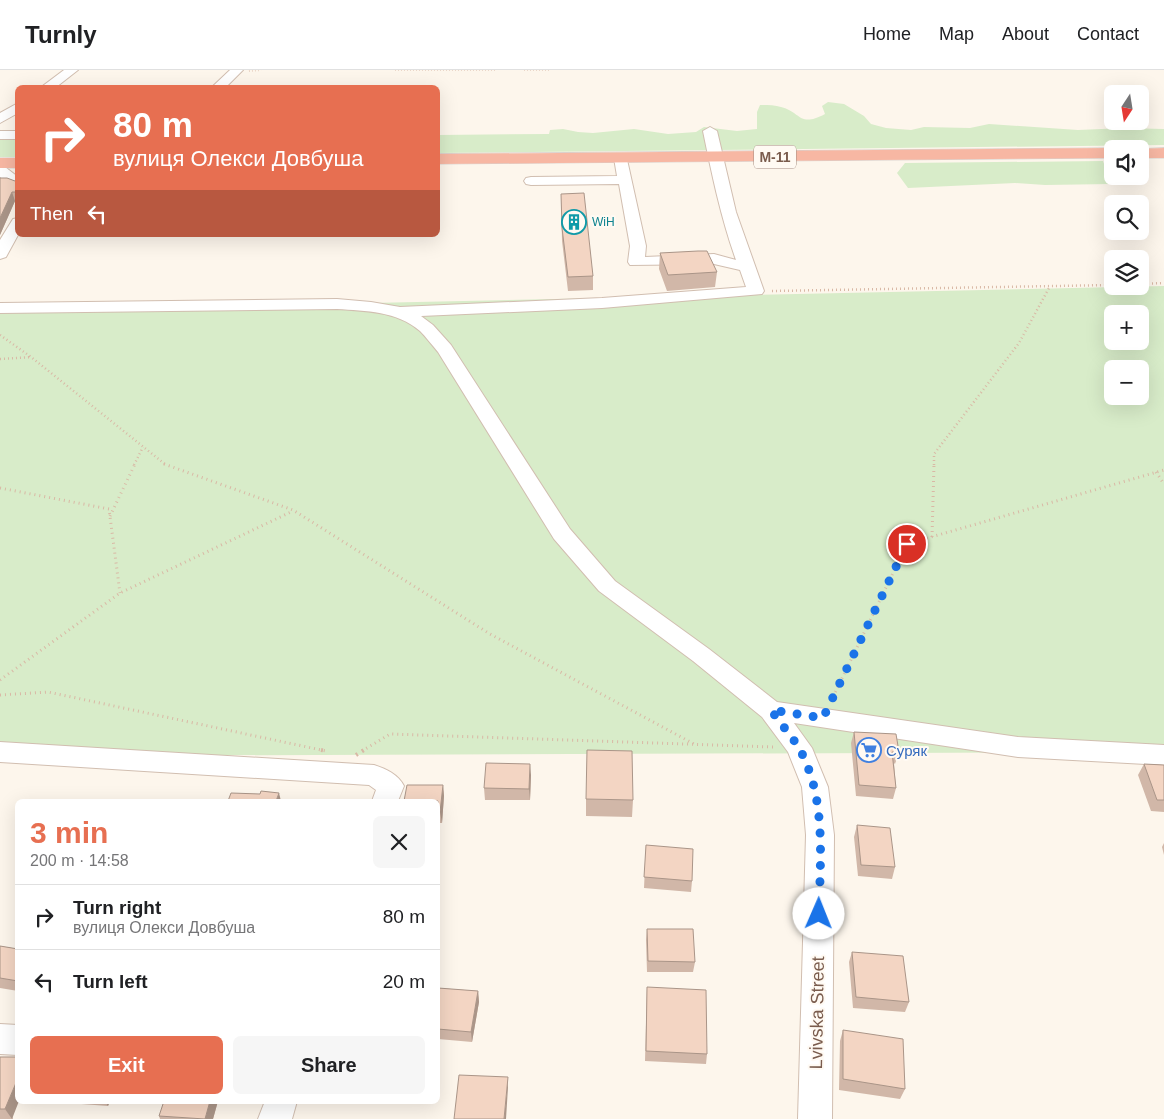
<!DOCTYPE html>
<meta charset="utf-8">
<style>
body{margin:0;font-family:Helvetica,sans-serif;background:#f6f6f6;color:#202124;height:100vh;display:flex;flex-direction:column;font-size:19px;white-space:nowrap}
*{box-sizing:border-box;margin:0}
p{font-size:16px;color:#757577}
.icon{flex:none;width:28px;height:28px;fill:none;stroke:currentColor;stroke-width:2;stroke-linecap:round;stroke-linejoin:round}
.map{position:relative;flex:1;overflow:hidden}
.sheet{position:absolute;left:15px;top:729px;width:425px;height:305px;display:flex;flex-direction:column;background:#fff;border-radius:8px;box-shadow:0 5px 20px #0002}
.sheet>*{flex:none}
.hud{position:absolute;left:15px;top:15px;width:425px;height:152px;border-radius:8px;box-shadow:0 5px 20px #0002;background:#e76f51;color:#fff;overflow:hidden}
.needle{width:32px;rotate:192deg}
.buttons{position:absolute;left:1104px;top:15px;display:grid;gap:10px}
.buttons a{display:grid;place-items:center;width:45px;height:45px;border-radius:8px;background:#fff;box-shadow:0 5px 20px #0002;font-size:25px}
.pin{position:absolute;display:grid;place-items:center;width:42px;height:42px;color:#fff;margin:-21px;border:2px solid #fff;border-radius:50%;box-shadow:0 1px 5px #0007}
.me{position:absolute;width:55px;margin:-28px;rotate:1deg;stroke-linejoin:round;filter:drop-shadow(0 0 4px #0008)}
.turn{display:flex;align-items:center;gap:18px;height:105px;padding:0 15px;font-size:22px}
.turn .icon{width:65px;height:65px;stroke-width:2.5}
.turn b{display:block;font-size:35px;line-height:42px}
.then{display:flex;align-items:center;height:48px;padding:0 15px;background:#0003;gap:10px;font-size:19px}
.round{display:grid;place-items:center;flex:none;width:52px;height:52px;border-radius:8px;background:#f6f6f6}
.summary{display:flex;align-items:center;justify-content:space-between;height:85px;padding:0 15px}
h1{font-size:30px;font-weight:700;line-height:38px;color:#e76f51}
.primary-button{display:flex;gap:10px;margin-top:auto;padding:10px 15px}
.primary-button a{flex:1;height:58px;border-radius:8px;background:#e76f51;color:#fff;font-size:20px;font-weight:700;line-height:58px;text-align:center}
.primary-button a+a{background:#f6f6f6;color:#202124}
ul{padding:0;list-style:none}
li{display:flex;align-items:center;gap:15px;height:65px;padding:0 15px;border-top:1px solid #e0e0e0}
li div{flex:1}
li b{display:block;font-size:19px}
li em{font-style:normal}
header{display:flex;align-items:center;gap:30px;box-sizing:border-box;height:70px;padding:0 25px;background:#fff;border-bottom:1px solid #e0e0e0}
header strong{font-size:24px}
nav{display:flex;gap:28px;margin-inline-start:auto;font-size:18px}
.map>svg:first-child{display:block}
</style>
<header>
<strong>Turnly</strong>
<nav><a>Home</a><a>Map</a><a>About</a><a>Contact</a></nav>
</header>
<div class="map">
<svg width="1164" height="1049" viewBox="0 0 1164 1049">
<rect width="100%" height="100%" fill="#fdf6ec"/>
<path fill="#d8ecc9" fill-rule="evenodd" d="M828,32l16,2 20,12 7,8 15,4 25,2 13,-3 46,1 19,-4 89,6 47,-2 39,1v16l-726,8v-18l111,-1 1,-4 13,-1 15,3 15,1 41,-4 34,5 28,-2 8,-5 33,4 20,-2v-17l3,-7c7,0 15,0 21,2 20,5 18,21 44,7l-3,-8z
M0,65l17,1v21h-17z
M1103,91l8,23 -66,1 -30,-2 -107,5 -11,-15 8,-10z
M1164,216v466l-1164,4v-445zM1112,244h28v27h-28zM1112,299h28v27h-28z"/>
<g fill="none" stroke-linecap="round" stroke-linejoin="round">
<defs>
<path id="minor" d="M64,0h14l-23,18h-15z
M230,0h13l-18,18h-14z
M18,33v10l-18,10v-10z
M710,57l7,4 19,81 28,79 -2,3 -160,14 -181,8 12,9 18,20 119,184 45,52 94,68 68,53 241,35 146,8v20l-146,-8 -224,-34 18,25 16,39 6,48 -2,284h-34l8,-284 -4,-48 -14,-35 -26,-35 -69,-56 -94,-70 -45,-52 -116,-187c-6,-7 -12,-15 -18,-21 -23,-20 -54,-20 -83,-22l-337,4v-10l337,-4 34,3 29,5 202,-9 144,-11 -6,-17 -26,-6 -84,1 -2,-3 2,-16 -11,-62 -88,1 -5,-1 -2,-3 2,-3 5,-1 86,-1 -3,-18 7,-4 5,1 20,91 -1,11 69,-3 22,6c-15,-42 -24,-85 -33,-129z
M0,61h18v8h-18z
M0,96l5,1 13,10v11l-5,-1 -13,-10z
M18,148v17l-12,22 -6,2v-19l13,-21z
M0,672l374,23c12,4 24,9 30,21l-6,15h-26l4,-11 -7,-5 -369,-23z
M0,954l18,1v30l-18,-1z
M265,1031h32l-5,18h-34z"/>
<path id="highway" d="M1112,78l3,1h-3v9l-674,6v-10z
M1164,78v10h-24v-9h-3z
M0,88h18v10h-18z"/>
</defs>
<use href="#minor" stroke="#d1beb0" stroke-width="2"/>
<use href="#highway" stroke="#dad1cd" stroke-width="1"/>
<path stroke="#d9b8a5" stroke-width="2" stroke-dasharray="0.5 2.5" stroke-linecap="butt" d="M395,0h40
M434,0h63
M524,0h25
M249,1l12,-1"/>
<path stroke="#d9b8a5" stroke-width="2.5" stroke-dasharray="1 3" stroke-linecap="butt" d="M1140,214l24,-1
M772,221l340,-6
M0,265l31,22 135,108
M0,289l31,-2
M134,395l9,-18
M934,395v-11l85,-111 30,-55"/>
<path stroke="#d9b8a5" stroke-width="3" stroke-dasharray="1 4" stroke-linecap="butt" d="M164,394l129,46 197,124 204,110
M1156,402l8,12
M0,418l109,21 11,84
M110,446l25,-52
M932,467l2,-73
M0,610l120,-87 173,-82
M0,625l48,-3 278,59
M831,631l76,-157 257,-74
M362,681l28,-17 383,13"/>
<path stroke="#d9b8a5" stroke-width="4" stroke-dasharray="2 5" stroke-linecap="butt" d="M321,680l5,1
M356,685l8,-5"/>
<use href="#minor" fill="#fff" fill-rule="evenodd"/>
<use href="#highway" fill="#f7b7a3" fill-rule="evenodd"/>
</g>
<path fill="#d1b7a8" d="M0,108l15,3 3,-3v23h-3l-15,34z
M561,124l32,82v14l-25,1 -6,-50z
M660,183l57,19 -2,15 -48,4 -8,-22z
M854,662l45,20 -4,12 -1,-1 2,25 -3,11 -37,-3 -5,-53z
M1144,694l20,1v47l-13,-1 -13,-36z
M531,705l-1,25h-45l-1,-12z
M443,715l1,11 -2,27h-4v-22z
M586,729l47,1 -1,17 -46,-1z
M857,755l38,42 -3,12 -34,-3 -4,-39z
M1164,773v12l-2,-8z
M646,775l46,36 -1,11 -47,-4z
M647,859l48,33 -2,10h-46l-1,-32z
M0,876l18,3v42l-18,-3z
M852,882l57,50 -4,10 -52,-4 -4,-46z
M647,917l60,67 -1,10 -61,-3z
M438,918l40,3 1,11 -7,40 -34,-3z
M843,960l62,59 -5,10 -61,-9 1,-49z
M0,987l13,62h-13z
M67,1031h43l-2,5 -40,-3z
M218,1031l-5,18h-53l-1,-3z"/>
<path fill="#aa9588" d="M12,122l3,9 -15,34v-17z
M530,694l1,11 -1,25 -1,-11z
M443,715l1,11 -2,27 -2,-11z
M279,723l2,8h-5z
M478,921l1,11 -7,40 -1,-10z
M508,1007v10l-2,32h-2z
M18,1008v23h1l-7,18 -7,-10z
M105,1031h5l-2,5z
M210,1031h8l-5,18h-8z"/>
<path fill="#f3d5c3" stroke="#aa9588" d="M0,108h7l8,3 3,-3v14h-6l-12,26z
M584,123l9,83 -25,1 -6,-49 -1,-34z
M698,181h9l10,21 -49,3 -8,-22z
M854,662l42,2 3,18h-7l4,36 -37,-3z
M587,680l45,1 1,49 -47,-1z
M486,693l44,1 -1,25 -45,-1z
M1144,694l20,1v35h-7z
M407,715h36l-3,27h-2v-11h-34z
M261,721l18,2 -3,8h-48l3,-8 29,1z
M857,755l33,3 5,39 -34,-2z
M646,775l47,4 -1,32 -48,-4z
M647,859h46l2,33 -47,-1z
M0,876l18,3v32l-18,-3z
M852,882l51,4 6,46 -53,-5z
M647,917l59,3 1,64 -61,-3z
M438,918l40,3 -7,41 -33,-3z
M843,960l60,9 2,50 -62,-10z
M0,987h18v21l-13,31h-5z
M459,1005l49,2 -4,42h-50z
M164,1031h46l-5,18 -46,-3z"/>
<g fill="none" stroke-linecap="round" stroke-linejoin="round">
<path stroke="#1a73e8" stroke-width="9" stroke-dasharray="0 16.2" d="M819,844c1,-55 8,-116 -20,-166 -8,-13 -19,-25 -28,-38l52,8 84,-174"/>
</g>
<defs>
<symbol id="building-ring" viewBox="-11 -11 22 22"><circle r="9.5" fill="#fffaf3" stroke="#0f9aa8" stroke-width="1.5"/><path d="M-4-6H4V6H1V3H-1V6H-4ZM-2.5-4.3h1.7v1.8h-1.7ZM.8-4.3h1.7v1.8H.8ZM-2.5-1h1.7V.8h-1.7ZM.8-1h1.7V.8H.8Z" fill="#0f9aa8"/></symbol>
<symbol id="supermarket-ring" viewBox="-11 -11 22 22"><circle r="9.5" fill="#fffaf3" stroke="#3f7fe0" stroke-width="1.5"/><path d="M-6-5.5h2.5l.6 2H6L4.5 2H-2.5L-4.4-4H-6ZM-1.5 3.2a1.3 1.3 0 1 0 .1 0ZM3 3.2a1.3 1.3 0 1 0 .1 0Z" fill="#3f7fe0"/></symbol>
</defs>
<g fill-rule="evenodd">
<use href="#building-ring" x="560" y="138" width="28" height="28"/>
<use href="#supermarket-ring" x="855" y="666" width="28" height="28"/>
</g>
<g text-anchor="middle" dominant-baseline="central" stroke-width="4" stroke-linejoin="round" paint-order="stroke">
<g font-size="12" fill="#0d838f" stroke="#fffaf3" text-anchor="start">
<text x="592" y="152">WiH</text>
</g>
<rect fill="#fffaf3" stroke="#a28b7f" stroke-width="1" x="754" y="75.5" width="42" height="23" rx="4"/>
<g font-size="14" font-weight="bold" fill="#7a5c4d">
<text x="775" y="87">М-11</text>
</g>
<g font-size="15" fill="#366cbe" stroke="#fffaf3" text-anchor="start">
<text x="886" y="680">Суряк</text>
</g>
<g font-size="18" fill="#7a5c4d" stroke="#fffaf3">
<text transform="translate(817 943) rotate(-89)">Lvivska Street</text>
</g>
</g>
</svg>
<div class="buttons">
<a><svg class="needle" viewBox="-14 -14 28 28"><path d="M0-13l5 13h-10z" fill="#e53935"/><path d="M0 13l5-13h-10z" fill="#757577"/></svg></a>
<a><svg class="icon" aria-label="sound" viewBox="0 0 24 24"><path d="M4 9h4l5-4v14l-5-4H4zM17 9q2 3 0 6"/></svg></a>
<a><svg class="icon" aria-label="search" viewBox="0 0 24 24"><circle cx="10" cy="10" r="6"/><path d="M15 15l6 6"/></svg></a>
<a><svg class="icon" aria-label="layers" viewBox="0 0 24 24"><path d="M12 4l9 5-9 5-9-5zM3 14l9 5 9-5"/></svg></a>
<a>+</a>
<a>−</a>
</div>
<div class="pin" style="left:907px;top:474px;background:#d93025"><svg class="icon" aria-label="arrive" viewBox="0 0 24 24"><path d="M6 21V4h12l-3 4 3 4H6"/></svg></div>
<svg class="me" style="left:819px;top:844px" viewBox="-20 -20 40 40"><circle r="19" fill="#fff"/><path d="M0-13L10 11 0 6-10 11z" fill="#1a73e8"/></svg>
<div class="hud">
<div class="turn"><svg class="icon" aria-label="right" viewBox="0 0 24 24"><path d="M7 20v-9h11M14 6l5 5-5 5"/></svg><div><b>80 m</b>вулиця Олекси Довбуша</div></div>
<div class="then">Then<svg class="icon" aria-label="left" viewBox="0 0 24 24"><path d="M17 20v-9H6M10 6l-5 5 5 5"/></svg></div>
</div>
<section class="sheet">
<div class="summary"><div><h1>3 min</h1><p>200 m · 14:58</p></div><a class="round"><svg class="icon" aria-label="close" viewBox="0 0 24 24"><path d="M6 6l12 12M18 6L6 18"/></svg></a></div>
<ul>
<li><svg class="icon" aria-label="right" viewBox="0 0 24 24"><path d="M7 20v-9h11M14 6l5 5-5 5"/></svg><div><b>Turn right</b><p>вулиця Олекси Довбуша</p></div><em>80 m</em></li>
<li><svg class="icon" aria-label="left" viewBox="0 0 24 24"><path d="M17 20v-9H6M10 6l-5 5 5 5"/></svg><div><b>Turn left</b></div><em>20 m</em></li>
</ul>
<div class="primary-button"><a>Exit</a><a>Share</a></div>
</section>
</div>
